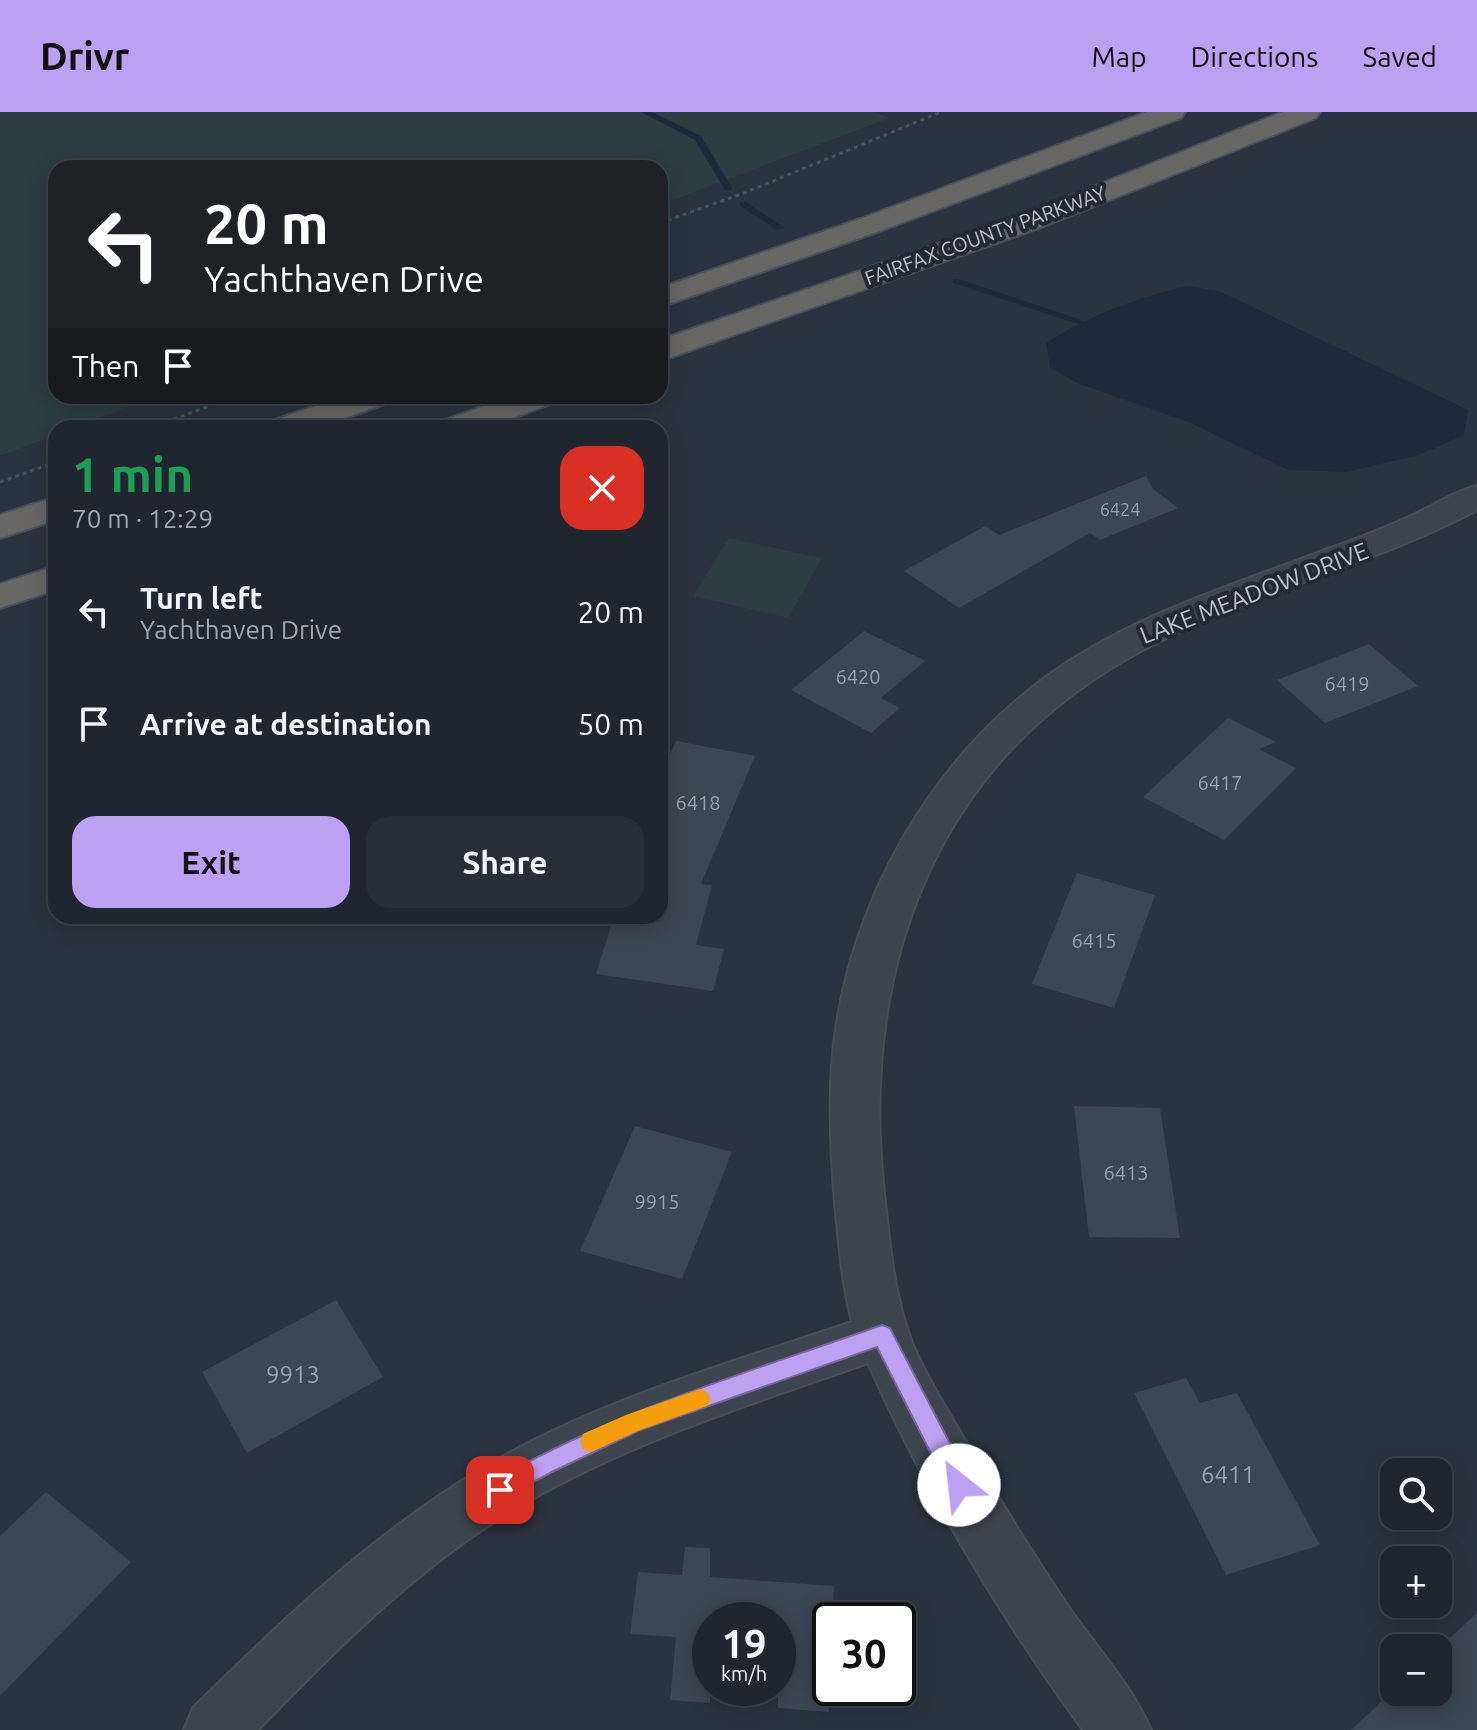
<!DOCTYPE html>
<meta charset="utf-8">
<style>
body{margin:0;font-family:Ubuntu,sans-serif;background:#282e37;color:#f1f3f6;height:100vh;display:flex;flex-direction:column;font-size:30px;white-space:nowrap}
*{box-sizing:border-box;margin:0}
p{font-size:26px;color:#a2a5aa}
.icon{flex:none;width:44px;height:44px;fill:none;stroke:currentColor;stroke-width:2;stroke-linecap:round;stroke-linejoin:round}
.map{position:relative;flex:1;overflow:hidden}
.details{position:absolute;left:48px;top:308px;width:620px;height:504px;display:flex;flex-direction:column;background:#20262f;border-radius:24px;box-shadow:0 4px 20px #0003,0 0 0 2px #3d434b}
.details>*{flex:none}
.hud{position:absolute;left:48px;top:48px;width:620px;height:244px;border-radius:24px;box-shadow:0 4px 20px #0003,0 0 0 2px #3d434b;background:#202124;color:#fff;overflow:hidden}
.controls{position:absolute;left:1380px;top:1346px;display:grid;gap:16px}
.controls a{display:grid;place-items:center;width:72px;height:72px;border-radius:16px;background:#20262f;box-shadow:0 4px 20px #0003,0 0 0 2px #3d434b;font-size:40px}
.speed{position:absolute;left:692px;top:1490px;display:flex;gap:16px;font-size:40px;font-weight:700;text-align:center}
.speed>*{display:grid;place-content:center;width:104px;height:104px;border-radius:50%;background:#20262f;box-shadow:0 4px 20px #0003,0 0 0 2px #3d434b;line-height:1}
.speed small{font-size:20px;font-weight:400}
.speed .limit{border:4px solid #111;border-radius:12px;background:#fff;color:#111}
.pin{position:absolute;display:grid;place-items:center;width:68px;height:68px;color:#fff;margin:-34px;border-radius:16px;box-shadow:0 4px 12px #0006}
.me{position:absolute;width:88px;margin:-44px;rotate:331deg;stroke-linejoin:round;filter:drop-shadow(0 0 6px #0008)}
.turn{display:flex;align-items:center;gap:28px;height:168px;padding:0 24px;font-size:36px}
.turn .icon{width:104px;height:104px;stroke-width:2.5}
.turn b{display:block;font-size:56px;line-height:68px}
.then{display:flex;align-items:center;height:76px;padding:0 24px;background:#0003;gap:16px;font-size:30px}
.round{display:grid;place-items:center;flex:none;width:84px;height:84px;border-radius:24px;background:#282e37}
.head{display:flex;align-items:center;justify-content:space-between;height:136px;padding:0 24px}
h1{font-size:48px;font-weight:700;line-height:60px;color:#1e9e55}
.primary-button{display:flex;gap:16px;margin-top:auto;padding:16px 24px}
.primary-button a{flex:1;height:92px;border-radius:24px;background:#bca0f2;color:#111;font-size:32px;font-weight:700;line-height:92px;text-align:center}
.primary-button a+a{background:#282e37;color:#f1f3f6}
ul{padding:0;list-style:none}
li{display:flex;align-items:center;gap:24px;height:112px;padding:0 24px}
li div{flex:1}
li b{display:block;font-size:30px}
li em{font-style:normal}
header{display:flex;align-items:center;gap:48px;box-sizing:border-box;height:112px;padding:0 40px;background:#bca0f2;color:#111}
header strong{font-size:38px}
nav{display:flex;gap:44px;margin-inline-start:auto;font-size:28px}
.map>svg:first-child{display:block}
</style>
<header>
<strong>Drivr</strong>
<nav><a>Map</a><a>Directions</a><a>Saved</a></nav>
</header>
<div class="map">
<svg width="1477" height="1618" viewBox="0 0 1477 1618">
<rect width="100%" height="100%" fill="#2a333f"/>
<path fill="#2c3e40" d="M0,0h874l15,6 -229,87v-37h-604v228h101l-84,32h-17v7l-56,21z
M729,426l93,20 -34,60 -95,-22z"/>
<path fill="#1e2a3c" d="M1187,174l32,5 249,119 -4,25 -45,20 -73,17 -58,-2 -97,-47 -114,-40 -27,-16 -4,-24c44,-28 90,-45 141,-57z"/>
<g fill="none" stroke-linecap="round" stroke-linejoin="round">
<path fill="#1e2a3c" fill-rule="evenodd" d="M641,0h11l49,24 31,52 -1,2h-6l-30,-50z
M740,90h6l39,26 -8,2 -37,-24z
M953,167h6l143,48 -9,2 -140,-46z"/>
</g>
<path fill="#3c4754" d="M1146,364l7,13 25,19 -78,32 -10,-7 -131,75 -55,-37 81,-45 14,9z
M864,519l61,30 -44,37 19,10 -29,25 -80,-43z
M1369,532l49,42 -93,37 -48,-43z
M1228,606l48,24 -17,7 37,19 -72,72 -81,-43z
M676,629l79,15 -54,128 11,1 -16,60 28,4 -11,42 -117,-17 18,-58h46v-140z
M1077,761l78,22 -41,113 -82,-24z
M1074,994l86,2 20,130 -91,-1z
M635,1014l97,26 -50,127 -102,-28z
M336,1188l47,77 -136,76 -45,-81z
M1186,1266l14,25 37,-10 83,152 -94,30 -92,-182z
M46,1380l85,70 -131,134v-160z
M685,1435l25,1v29l124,9 -1,34h-3l-1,92 -51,-4v-88h-68v83l-40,-3 6,-63 -46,-3 8,-62 44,3z
M1477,1501v117h-126l43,-40 44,2v-43z"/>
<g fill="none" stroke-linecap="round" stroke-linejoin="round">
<defs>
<path id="minor" d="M1477,374v24c-108,57 -229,83 -336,141 -208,112 -281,317 -257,542 6,53 10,109 32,159 13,29 31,57 47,85 34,59 69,116 107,172 27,39 62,77 81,121h-68c-83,-114 -158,-238 -215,-367 -117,41 -235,78 -343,140 -101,58 -186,143 -267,227h-74l9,-22c89,-88 180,-174 288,-239 114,-68 246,-105 371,-147 -10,-39 -13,-80 -17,-119 -4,-47 -6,-92 -3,-139 12,-158 102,-316 236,-402 79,-51 167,-78 254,-111 32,-11 64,-23 95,-38 20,-9 38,-22 60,-27z"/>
<path id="trunk" d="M1147,0h38l-4,6 -301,113 -220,76v-19l200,-69z
M1283,0h37l-4,6 -277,110 -379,133v-21l359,-124z
M344,284h48l-4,7 -72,25h-49l5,-7z
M511,284h46l-4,7 -67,25h-48l5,-7z
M56,385v23l-56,18v-23z
M56,454v24l-56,18v-24z"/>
</defs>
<use href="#minor" stroke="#474e58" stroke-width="4"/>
<use href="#trunk" stroke="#485059" stroke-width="4"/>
<path stroke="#455658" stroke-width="3" stroke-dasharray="4 4" stroke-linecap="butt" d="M660,111l79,-28 202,-83
M151,316l84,-32
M0,370l56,-20"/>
<use href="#minor" fill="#3e454f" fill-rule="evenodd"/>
<use href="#trunk" fill="#686766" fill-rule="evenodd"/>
</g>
<path fill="#bca0f2" stroke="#7a689d" stroke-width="2" d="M882,1213l8,3 78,150 3,7 -3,8 -9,3 -8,-3 -74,-146 -237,83 -88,42 -52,28 -8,-3 -4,-7 4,-8c121,-71 258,-110 390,-157z"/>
<path fill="#f59e0b" d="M700,1277l7,3 4,7 -4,7 -67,24 -49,22 -8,-3 -3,-7 3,-8 43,-19z"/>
<g text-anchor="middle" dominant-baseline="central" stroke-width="8" stroke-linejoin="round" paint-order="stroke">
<g font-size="18" fill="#98a0aa">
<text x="1120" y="397">6424</text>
</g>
<g font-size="20" fill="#bac0c9" stroke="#222a34">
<text transform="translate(985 123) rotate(-20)">FAIRFAX COUNTY PARKWAY</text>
</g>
<g font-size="20" fill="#98a0aa">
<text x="858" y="564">6420</text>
<text x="1347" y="571">6419</text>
<text x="1220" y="670">6417</text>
<text x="698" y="690">6418</text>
<text x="1094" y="828">6415</text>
<text x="1126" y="1060">6413</text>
<text x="657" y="1089">9915</text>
</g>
<g font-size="24" fill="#bac0c9" stroke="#222a34">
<text transform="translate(1254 481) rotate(-21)">LAKE MEADOW DRIVE</text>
</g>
<g font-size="24" fill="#98a0aa">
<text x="293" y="1262">9913</text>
<text x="1228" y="1362">6411</text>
</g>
</g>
</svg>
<div class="controls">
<a><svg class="icon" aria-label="search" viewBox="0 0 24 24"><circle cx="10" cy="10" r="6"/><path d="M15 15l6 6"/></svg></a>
<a>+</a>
<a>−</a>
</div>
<div class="speed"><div>19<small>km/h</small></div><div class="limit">30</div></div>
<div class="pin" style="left:500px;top:1378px;background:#d93025"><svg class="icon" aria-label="arrive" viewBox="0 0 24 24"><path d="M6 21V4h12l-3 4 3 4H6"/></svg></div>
<svg class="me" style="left:959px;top:1373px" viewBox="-20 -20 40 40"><circle r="19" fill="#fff"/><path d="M0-13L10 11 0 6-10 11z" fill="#bca0f2"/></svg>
<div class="hud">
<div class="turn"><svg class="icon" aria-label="left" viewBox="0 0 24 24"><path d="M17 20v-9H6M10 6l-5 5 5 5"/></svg><div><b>20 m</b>Yachthaven Drive</div></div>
<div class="then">Then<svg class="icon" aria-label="arrive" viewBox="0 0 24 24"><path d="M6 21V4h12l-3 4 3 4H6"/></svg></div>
</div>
<section class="details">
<div class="head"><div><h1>1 min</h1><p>70 m · 12:29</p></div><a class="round" style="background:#d93025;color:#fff"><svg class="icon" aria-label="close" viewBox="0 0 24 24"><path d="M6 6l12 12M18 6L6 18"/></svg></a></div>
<ul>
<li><svg class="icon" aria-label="left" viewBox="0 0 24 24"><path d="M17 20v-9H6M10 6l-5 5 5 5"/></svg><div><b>Turn left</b><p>Yachthaven Drive</p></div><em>20 m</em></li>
<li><svg class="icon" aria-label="arrive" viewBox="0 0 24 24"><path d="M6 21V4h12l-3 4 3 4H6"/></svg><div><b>Arrive at destination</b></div><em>50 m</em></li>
</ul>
<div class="primary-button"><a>Exit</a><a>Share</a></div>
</section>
</div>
